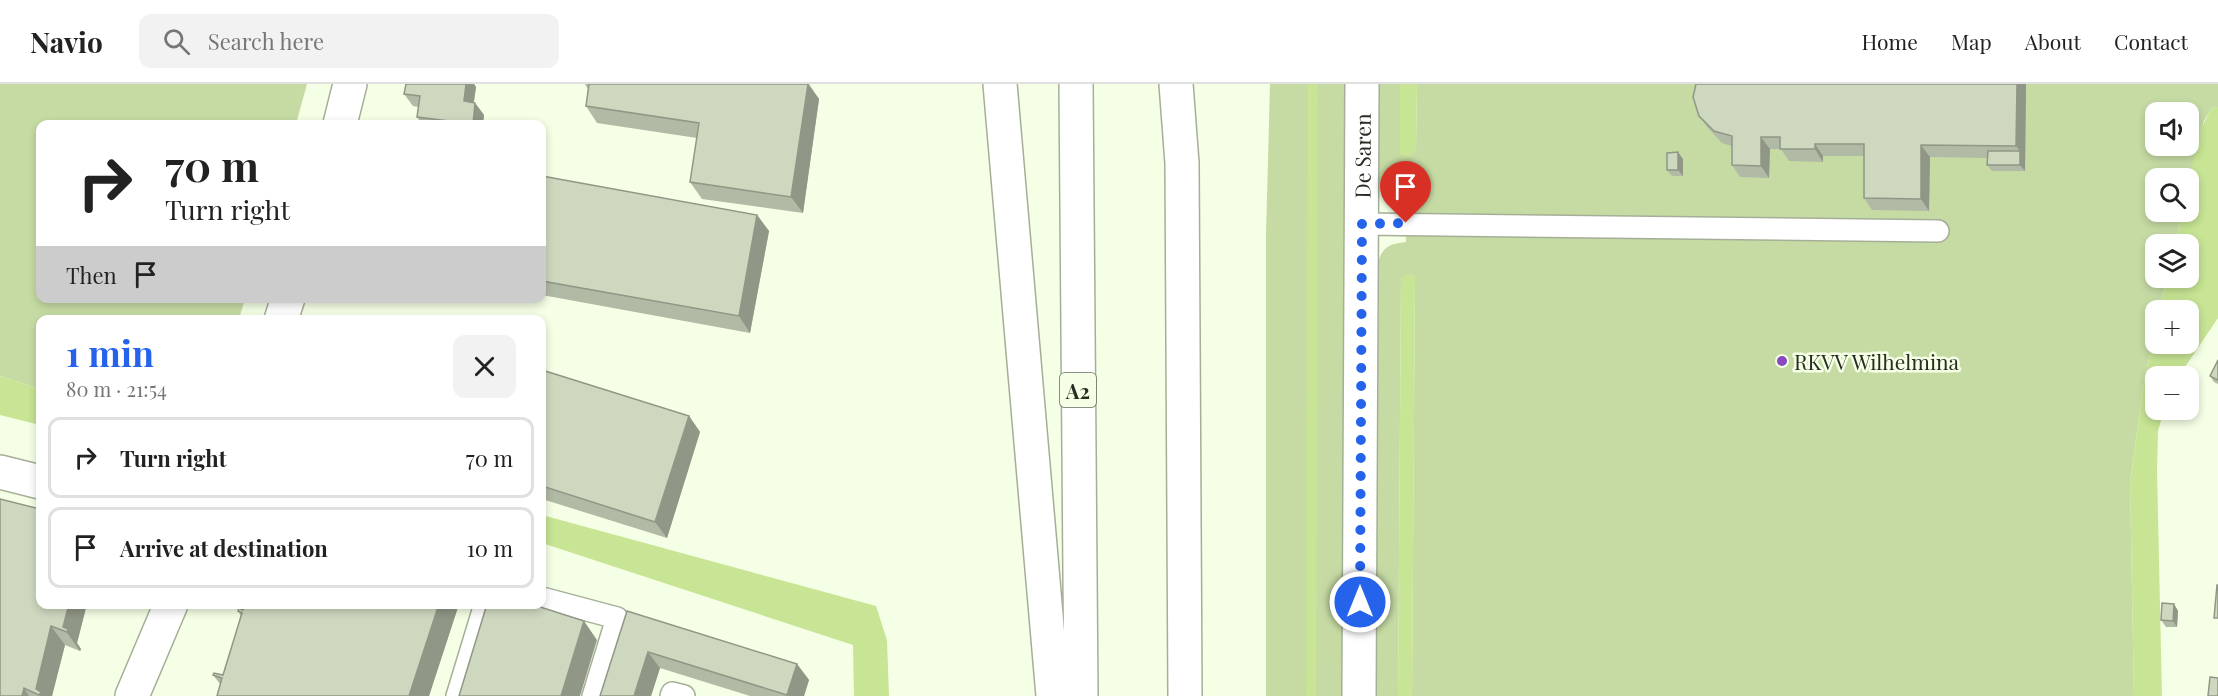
<!DOCTYPE html>
<meta charset="utf-8">
<style>
body{margin:0;font-family:"Playfair Display",serif;background:#f2f2f2;color:#222;height:100vh;display:flex;flex-direction:column;font-size:22px;white-space:nowrap}
*{box-sizing:border-box;margin:0}
p{font-size:20px;color:#767676}
.icon{flex:none;width:33px;height:33px;fill:none;stroke:currentColor;stroke-width:2;stroke-linecap:round;stroke-linejoin:round}
.map{position:relative;flex:1;overflow:hidden}
.details{position:absolute;left:36px;top:231px;width:510px;height:294px;display:flex;flex-direction:column;background:#fff;border-radius:12px;box-shadow:0 3px 9px #0003}
.details>*{flex:none}
.top-card{position:absolute;left:36px;top:36px;width:510px;height:183px;border-radius:12px;box-shadow:0 3px 9px #0003;background:#fff;color:#222;overflow:hidden}
.tools{position:absolute;left:2145px;top:18px;display:grid;gap:12px}
.tools a{display:grid;place-items:center;width:54px;height:54px;border-radius:12px;background:#fff;box-shadow:0 3px 9px #0003;font-size:30px}
.pin{position:absolute;display:grid;place-items:center;width:51px;height:51px;color:#fff;margin:-62px -26px;border-radius:50% 50% 50% 0;rotate:-45deg;box-shadow:0 0 6px #0007}
.pin .icon{rotate:45deg}
.me{position:absolute;width:66px;margin:-33px;rotate:0deg;stroke-linejoin:round;filter:drop-shadow(0 0 4px #0008)}
.turn{display:flex;align-items:center;gap:21px;height:126px;padding:0 30px;font-size:27px}
.turn .icon{width:78px;height:78px;stroke-width:2.5}
.turn b{display:block;font-size:42px;line-height:51px}
.then{display:flex;align-items:center;height:57px;padding:0 30px;background:#0003;gap:12px;font-size:22px}
.round{display:grid;place-items:center;flex:none;width:63px;height:63px;border-radius:12px;background:#f2f2f2}
.summary{display:flex;align-items:center;justify-content:space-between;height:102px;padding:0 30px}
h1{font-size:36px;font-weight:700;line-height:45px;color:#2563eb}
ul{padding:0;list-style:none}
li{display:flex;align-items:center;gap:18px;height:81px;margin:0 12px 9px;padding:0 18px;border:3px solid #e0e0e0;border-radius:12px}
li div{flex:1}
li b{display:block;font-size:22px}
li em{font-style:normal}
header{display:flex;align-items:center;gap:36px;box-sizing:border-box;height:84px;padding:0 30px;background:#fff;border-bottom:2px solid #e0e0e0}
header strong{font-size:28px}
nav{display:flex;gap:33px;margin-inline-start:auto;font-size:21px}
.search{width:420px;height:54px;background:#f2f2f2;display:flex;align-items:center;gap:15px;box-sizing:border-box;padding:0 21px;border-radius:12px;color:#767676;font-size:22px}
.map>svg:first-child{display:block}
</style>
<header>
<strong>Navio</strong>
<div class="search"><svg class="icon" aria-label="search" viewBox="0 0 24 24"><circle cx="10" cy="10" r="6"/><path d="M15 15l6 6"/></svg>Search here</div>
<nav><a>Home</a><a>Map</a><a>About</a><a>Contact</a></nav>
</header>
<div class="map">
<svg width="2218" height="612" viewBox="0 0 2218 612">
<rect width="100%" height="100%" fill="#f4ffe5"/>
<path fill="#c6dba4" fill-rule="evenodd" d="M0,0h307l-11,40h-256v174l205,1 -6,20 -199,1v69l-40,-13z
M1270,0h78l-3,612h-79v-463z
M1378,0h22v69l16,-4 1,-65h801v23l-6,1 -8,13 -15,65 -1,-8h-32v34h27l-8,32h-19v34h11l-8,32h-3l-1,19 -13,64 -12,90 4,213h-722l3,-418 -3,-3 -11,4 -3,417h-24l2,-427c5,-20 10,-25 30,-27l-1,-36c-9,-3 -17,-6 -22,-15 -11,-20 -5,-82 -5,-107zM2156,28h32v34h-32z"/>
<path fill="#c7e594" d="M1400,0h17l-1,65 -6,8h-6l-4,-3z
M2218,23v211l-39,58h-23v34h8l-6,21 -1,39 5,226h-28l-4,-213 12,-90 13,-64 1,15h32v-34h-29l8,-32h21v-34h-13l8,-32h5c0,-33 7,-77 24,-104z
M1406,190l6,1 3,3 -3,418h-14l3,-417z
M0,292l40,13v36l-40,-10z
M542,431l334,91 11,34 2,56h-35l-1,-51 -311,-102z"/>
<g fill="none" stroke-linecap="round" stroke-linejoin="round">
<path stroke="#c7e594" stroke-width="10" d="M1311,612l2,-612"/>
<defs>
<path id="service" d="M1362,140l576,7
M542,514l75,20 -24,78
M457,612l28,-92
M671,612l1,-3 12,3"/>
<g id="minor">
<path d="M340,40l10,-40"/>
<path d="M281,236l7,-22"/>
<path d="M0,388l40,10"/>
<path d="M132,612l39,-92"/>
<path id="s1" d="M1359,612l3,-612"/>
</g>
<path id="motorway" d="M1000,0l53,612
M1076,0l5,612
M1176,0l6,79 3,533"/>
</defs>
<use href="#service" stroke="#a5af97" stroke-width="24"/>
<use href="#minor" stroke="#a5af97" stroke-width="36"/>
<use href="#motorway" stroke="#a5af97" stroke-width="36"/>
<use href="#service" stroke="#fff" stroke-width="21"/>
<use href="#minor" stroke="#fff" stroke-width="33"/>
<use href="#motorway" stroke="#fff" stroke-width="33"/>
</g>
<path fill="#b1baa4" d="M406,0h68l2,3 -2,15 1,1 9,12 -1,9h-61l-5,-7 1,-10 -5,-1 -9,-12z
M585,0h224l10,15 -16,114 -101,-14 -12,-17 7,-44 -100,-15 -11,-17 2,-17z
M1696,0h330l-1,87h-33l-5,-6v-7l-57,-1 -1,54 -57,-1 -8,-12v-42h-41v6l-34,-1 -8,-12h-11l-1,29 -29,-1 -8,-12v-19l-10,-3 -14,-15 -9,-12z
M1683,75v17h-11l-5,-6z
M542,92l215,39 12,16 -19,102 -208,-38z
M2218,276v24l-4,-2 -4,-6z
M542,286l147,46 11,16 -33,106 -125,-39z
M40,520h47l-10,39 4,6 -1,2 -15,-6 -13,51h-52z
M245,520h214l-30,92 -209,-12 -7,-9h10l18,-59 -3,-5 5,-1z
M2174,520l4,7 -1,16h-11l-5,-7z
M627,527l170,53 12,16 -5,16h-54l-90,-28 -9,28h-51z"/>
<path fill="#909786" d="M466,0h8l2,3 -4,26 -8,-12z
M808,0l11,15 -16,114 -12,-16z
M2017,0h9l-1,87 -5,-6v-14l-4,-5z
M475,19l9,12 -1,9h-10z
M1761,53l9,12 -1,29 -8,-12z
M1815,60l8,12v6l-8,-13z
M1921,61l9,12 -1,54 -8,-12z
M1678,68l5,7v17l-5,-6z
M757,131l12,16 -19,102 -11,-17z
M689,332l11,16 -33,106 -12,-16z
M69,520h18l-10,39 4,6 -1,2 -17,-24z
M439,520h20l-30,92h-20z
M2174,520l4,7 -1,16 -4,-6z
M584,537l13,19 -17,56h-19z
M51,542l14,19 -13,51h-12l-4,-7z
M648,568l12,16 -9,28h-17z
M797,580l12,16 -5,16h-16l-1,-1z
M24,604l5,8h-7z"/>
<path fill="#ced8bf" stroke="#909786" stroke-width="1.5" d="M406,0h60l-2,17 11,2 -2,21 -56,-7 3,-21 -16,-2z
M589,0h219l-17,113 -101,-15 9,-59 -113,-17z
M1696,0h321l-1,62 -95,-1v54l-57,-1v-54h-49v5h-35v-12h-19v29l-29,-1v-29l-18,-5 -15,-15 -6,-19z
M1988,67h32v14h-33z
M1678,68v18h-11v-17z
M542,92l215,39 -18,101 -197,-35z
M2218,276v20l-8,-4z
M542,286l147,46 -34,106 -113,-36z
M0,415l40,10v95h29l-6,23 5,2 -1,3 -16,-6 -15,63 5,3 -2,3 -15,-7 -2,8h-22z
M2217,501h1v33h-4z
M2162,519l12,1 -1,17 -12,-1z
M245,520h194l-30,92h-192l5,-18 -9,-3 1,-2 9,2 19,-62 -4,-2 1,-3 4,2z
M487,520h44l53,17 -23,75h-102z
M627,527l170,53 -10,31 -139,-43 -14,44h-34z
M2210,593l8,1v18h-10z"/>
<g fill="none" stroke-linecap="round" stroke-linejoin="round">
<path stroke="#2563eb" stroke-width="10" stroke-dasharray="0 18" d="M1360,518l2,-378 44,-1"/>
</g>
<circle fill="#874ac0" stroke="#f4ffe5" stroke-width="2" cx="1782" cy="277" r="6"/>
<g text-anchor="middle" dominant-baseline="central" stroke-width="5" stroke-linejoin="round" paint-order="stroke">
<rect fill="#f4ffe5" stroke="#656b5c" stroke-width="1.5" x="1060" y="289" width="36" height="34" rx="4.5"/>
<g font-size="20" font-weight="bold" fill="#282c22">
<text x="1078" y="306">A2</text>
</g>
<g font-size="21" fill="#282c22" stroke="#f4ffe5">
<text stroke="none"><textPath href="#s1" startOffset="540">De Saren</textPath></text>
</g>
<g font-size="21" fill="#282c22" stroke="#f4ffe5" text-anchor="start">
<text x="1794" y="277">RKVV Wilhelmina</text>
</g>
</g>
</svg>
<div class="tools">
<a><svg class="icon" aria-label="sound" viewBox="0 0 24 24"><path d="M4 9h4l5-4v14l-5-4H4zM17 9q2 3 0 6"/></svg></a>
<a><svg class="icon" aria-label="search" viewBox="0 0 24 24"><circle cx="10" cy="10" r="6"/><path d="M15 15l6 6"/></svg></a>
<a><svg class="icon" aria-label="layers" viewBox="0 0 24 24"><path d="M12 4l9 5-9 5-9-5zM3 14l9 5 9-5"/></svg></a>
<a>+</a>
<a>−</a>
</div>
<div class="pin" style="left:1406px;top:139px;background:#d93025"><svg class="icon" aria-label="arrive" viewBox="0 0 24 24"><path d="M6 21V4h12l-3 4 3 4H6"/></svg></div>
<svg class="me" style="left:1360px;top:518px" viewBox="-20 -20 40 40"><circle r="17" fill="#2563eb" stroke="#fff" stroke-width="3"/><path d="M0-11L8 9 0 5-8 9z" fill="#fff"/></svg>
<div class="top-card">
<div class="turn"><svg class="icon" aria-label="right" viewBox="0 0 24 24"><path d="M7 20v-9h11M14 6l5 5-5 5"/></svg><div><b>70 m</b>Turn right</div></div>
<div class="then">Then<svg class="icon" aria-label="arrive" viewBox="0 0 24 24"><path d="M6 21V4h12l-3 4 3 4H6"/></svg></div>
</div>
<section class="details">
<div class="summary"><div><h1>1 min</h1><p>80 m · 21:54</p></div><a class="round"><svg class="icon" aria-label="close" viewBox="0 0 24 24"><path d="M6 6l12 12M18 6L6 18"/></svg></a></div>
<ul>
<li><svg class="icon" aria-label="right" viewBox="0 0 24 24"><path d="M7 20v-9h11M14 6l5 5-5 5"/></svg><div><b>Turn right</b></div><em>70 m</em></li>
<li><svg class="icon" aria-label="arrive" viewBox="0 0 24 24"><path d="M6 21V4h12l-3 4 3 4H6"/></svg><div><b>Arrive at destination</b></div><em>10 m</em></li>
</ul>
</section>
</div>
